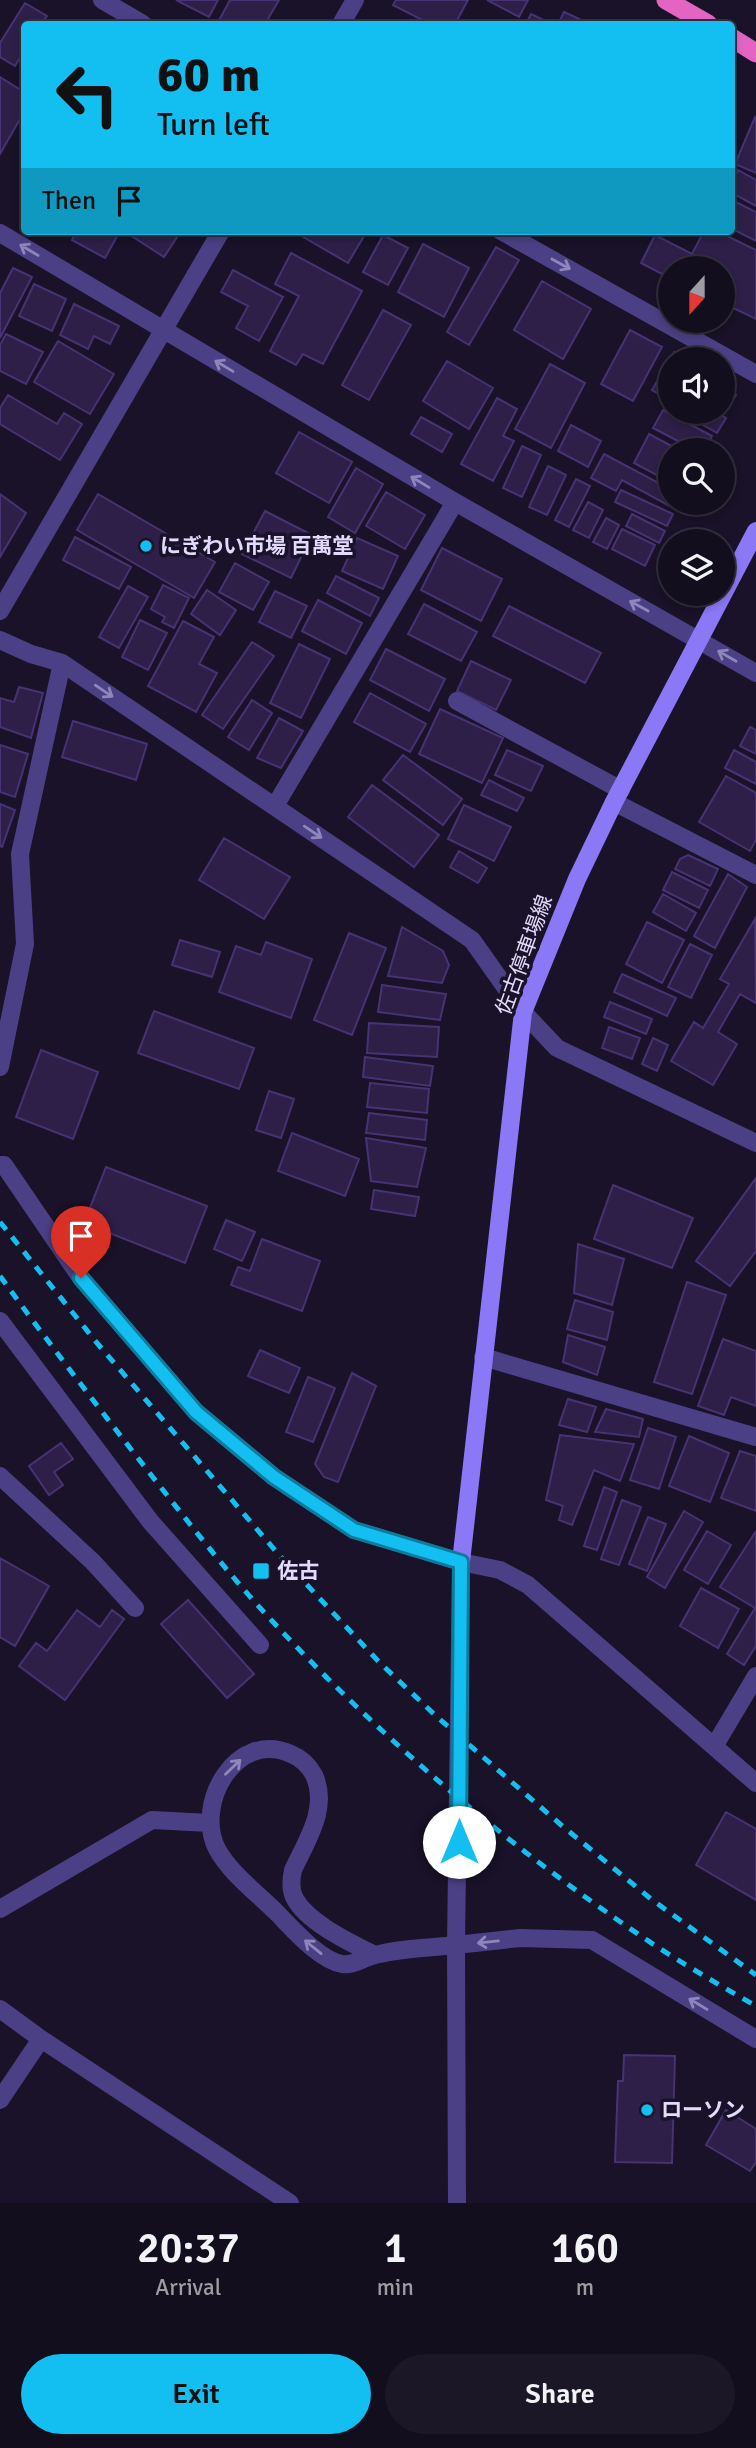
<!DOCTYPE html>
<meta charset="utf-8">
<style>
body{margin:0;font-family:Signika,"Noto Sans JP",sans-serif;background:#1c1727;color:#f1f3f6;height:100vh;display:flex;flex-direction:column;font-size:26px;white-space:nowrap}
*{box-sizing:border-box;margin:0}
p{font-size:23px;color:#9d9ca4}
.icon{flex:none;width:38px;height:38px;fill:none;stroke:currentColor;stroke-width:2;stroke-linecap:round;stroke-linejoin:round}
.map{position:relative;height:2203px;overflow:hidden}
.side{display:flex;flex-direction:column;background:#130e1e;flex:1}
.side>*{flex:none}
.hud{position:absolute;left:21px;top:21px;width:714px;height:214px;border-radius:7px;box-shadow:0 4px 10px #0003,0 0 0 2px #322e3c;background:#13bff1;color:#111;overflow:hidden}
.needle{width:46px;rotate:201deg}
.fabs{position:absolute;left:658px;top:256px;display:grid;gap:14px}
.fabs a{display:grid;place-items:center;width:77px;height:77px;border-radius:50%;background:#130e1e;box-shadow:0 4px 10px #0003,0 0 0 2px #322e3c;font-size:35px}
.pin{position:absolute;display:grid;place-items:center;width:60px;height:60px;color:#fff;margin:-72px -30px;border-radius:50% 50% 50% 0;rotate:-45deg;box-shadow:0 0 7px #0007}
.pin .icon{rotate:45deg}
.me{position:absolute;width:77px;margin:-38px;rotate:0deg;stroke-linejoin:round;filter:drop-shadow(0 0 5px #0008)}
.turn{display:flex;align-items:center;gap:24px;height:147px;padding:0 21px;font-size:32px}
.turn .icon{width:91px;height:91px;stroke-width:2.5}
.turn b{display:block;font-size:49px;line-height:60px}
.then{display:flex;align-items:center;height:66px;padding:0 21px;background:#0003;gap:14px;font-size:26px}
.eta{display:flex;justify-content:space-evenly;align-items:center;height:119px;text-align:center}
.eta b{font-size:42px;font-weight:600;line-height:49px}
.action{display:flex;gap:14px;margin-top:auto;padding:14px 21px}
.action a{flex:1;height:80px;border-radius:42px;background:#13bff1;color:#111;font-size:28px;font-weight:600;line-height:80px;text-align:center}
.action a+a{background:#1c1727;color:#f1f3f6}
.map>svg:first-child{display:block}
</style>
<div class="map">
<svg width="756" height="2203" viewBox="0 0 756 2203">
<rect width="100%" height="100%" fill="#191228"/>
<path fill="#2d1f48" stroke="#473273" stroke-width="2" d="M176,0h42l-9,17z
M230,0h49l-14,24h-48z
M396,0h72l-13,24h-25l-37,-19z
M487,0h41l-9,17z
M25,3l22,13 -6,8h-17v27l-9,15 -15,-9v-14z
M564,12l26,12h-32z
M531,14l21,10h-26z
M0,77l24,15v20l-24,42z
M755,117l1,1v55l-21,-9z
M738,170l18,10v26l-24,-13v-10z
M732,200l24,12v29l-24,-12z
M77,231h43l-15,27 -33,-18z
M133,231h48l-17,26 -34,-22z
M293,231h74l-19,32z
M704,231h13l39,19v69l-33,-16v-35h-53v10l-29,-15 14,-28 37,19z
M383,235l25,13 -20,37 -25,-13z
M423,244l46,24 -25,49 -46,-25z
M496,247l23,13 -50,85 -22,-13z
M291,253l71,38 -39,73 -20,-10 -7,11 -26,-14 29,-55 -24,-12z
M13,268l19,9 -32,61v-45z
M233,270l50,27 -24,44 -23,-13 12,-22 -27,-14z
M542,281l49,28 -28,50 -49,-29z
M34,284l32,15 -14,32 -33,-15z
M74,304l45,22 -9,18 -16,-8 -6,13 -28,-14z
M383,310l28,15 -42,75 -27,-15z
M630,330l32,17 -29,54 -32,-17z
M6,334l37,18 -17,32 -26,-13v-26z
M58,341l56,33 -24,40 -56,-32z
M674,352l12,7h-16v41l-18,-10z
M447,361l46,27 -24,41 -46,-28z
M550,364l35,19 -34,65 -36,-19z
M723,381l13,14 -9,13 -4,-2z
M8,395l49,29 7,-11 18,11 -22,36 -60,-36v-16z
M497,398l20,11 -14,27 11,5 -21,40 -32,-17z
M663,410l49,26 -7,14h-10l-42,-22z
M679,411h36l11,7 -9,15z
M421,417l31,17 -10,18 -31,-18z
M571,425l30,16 -13,26 -30,-16z
M299,432l53,30 -23,41 -53,-30z
M649,434l30,16h-9v32l-36,-19z
M522,446l19,9 -19,42 -19,-9z
M604,454l66,35v13h9l-4,7 -53,-29 -6,11 -25,-13z
M548,466l18,9 -19,40 -18,-8z
M356,468l27,16 -28,49 -27,-16z
M576,479l14,7 -21,41 -14,-7z
M621,490l52,24 -6,12 -52,-24z
M386,492l39,23 -20,34 -39,-23z
M0,494l26,19 -26,44z
M98,494l117,68 -21,36 -117,-68z
M588,502l15,8 -14,28 -16,-8z
M265,511l47,24 -21,43 -49,-24z
M632,514l33,17 -6,12 -33,-17z
M606,518l13,7 -12,24 -14,-7z
M622,529l33,16 -10,21 -33,-17z
M75,537l56,30 -12,22 -56,-29z
M357,538l41,18 -15,33 -41,-18z
M442,548l60,31 -21,42 -60,-31z
M235,563l34,19 -16,28 -34,-18z
M336,576l43,22 -9,18 -43,-23z
M163,585l26,13 -15,30 -12,-6 3,-5 -14,-8z
M128,586l20,11 -29,51 -20,-11z
M207,590l29,20 -16,25 -29,-21z
M275,591l32,15 -16,32 -32,-16z
M318,600l44,23 -16,31 -44,-23z
M424,604l53,28 -16,29 -53,-27z
M509,606l92,47 -16,30 -92,-47z
M140,620l27,13 -19,37 -26,-13z
M183,621l31,16 -15,27 18,9 -21,39 -48,-26z
M252,642l22,14 -51,73 -21,-14z
M299,644l31,15 -29,59 -31,-15z
M386,649l59,30 -16,32 -59,-31z
M471,661l40,19 -15,30 -39,-19z
M19,687l24,6 -12,45 -31,-11v-29l14,4z
M370,693l56,31 -16,28 -56,-30z
M252,700l20,13 -23,37 -21,-13z
M440,709l63,29 -21,45 -63,-29z
M279,718l24,13 -22,37 -24,-10z
M73,721l74,23 -11,36 -74,-23z
M750,727l6,3v24l-16,-8z
M0,745l28,9 -13,43 -15,-5z
M507,750l36,16 -12,25 -36,-16z
M734,750l22,12v22l-31,-16z
M403,755l59,44 -19,26 -60,-45z
M726,776l30,17v47l-6,11 -51,-29z
M489,780l35,18 -7,13 -36,-16z
M372,785l67,50 -25,32 -66,-50z
M0,804l15,6 -13,37 -2,-1z
M464,805l47,22 -17,34 -46,-22z
M224,838l66,39 -26,42 -65,-39z
M459,851l28,17 -9,15 -28,-16z
M688,855l30,14 -8,17 -35,-17 5,-10z
M672,872l36,18 -9,18 -36,-18z
M728,874l19,13 -32,61 -21,-12z
M663,894l33,19 -10,18 -33,-19z
M755,919l1,84 -16,-9 -22,38 19,12 -24,41 -42,-24 23,-39 9,6 26,-44 -9,-5z
M647,922l37,18 -22,43 -36,-19z
M402,927l41,24 6,14 -7,18 -54,-7z
M349,933l37,15 -34,87 -38,-15z
M180,940l40,12 -8,25 -40,-12z
M266,942l46,17 -21,59 -72,-26 17,-46 25,9z
M690,944l22,11 -21,43 -23,-11z
M622,974l54,24 -9,18 -53,-24z
M382,985l64,9 -6,26 -62,-8z
M610,1002l42,17 -6,15 -42,-17z
M154,1011l100,37 -15,41 -101,-36z
M369,1023l70,4 -2,30 -70,-4z
M609,1027l31,11 -8,21 -30,-11z
M653,1038l15,7 -11,26 -15,-7z
M41,1050l57,22 -25,67 -57,-22z
M365,1057l68,9 -3,20 -67,-9z
M370,1083l59,6 -2,24 -60,-6z
M269,1091l25,8 -13,39 -25,-8z
M369,1113l58,7 -2,20 -59,-7z
M292,1133l67,26 -14,37 -67,-25z
M366,1138l60,10 -9,39 -46,-6z
M106,1167l101,39 -22,57 -101,-40z
M756,1178v73l-26,35 -34,-25z
M613,1185l80,33 -21,50 -78,-29z
M374,1190l45,7 -4,19 -44,-7z
M226,1220l29,12 -13,29 -28,-12z
M262,1239l58,22 -18,50 -71,-26 7,-18 12,4z
M578,1244l46,15 -12,46 -38,-12z
M687,1282l39,13 -34,99 -38,-12z
M575,1300l38,12 -6,28 -40,-11z
M568,1335l37,12 -8,28 -34,-13z
M723,1339l33,12v55l-25,-9 -7,18 -26,-9z
M260,1350l40,18 -11,25 -41,-17z
M352,1373l24,13 -38,96 -14,-5 -9,-13z
M308,1377l27,11 -22,54 -27,-10z
M568,1399l28,8 -9,25 -28,-7z
M606,1409l37,10 -4,18 -44,-5z
M648,1428l28,9 -17,52 -29,-9z
M560,1435l74,9 -14,37 -26,-11 -22,55 -13,-5 4,-14 -17,-6z
M689,1436l40,17 -19,49 -41,-16z
M61,1443l12,16 -19,13 9,13 -14,10 -20,-29z
M740,1451l16,5v55l-35,-13z
M604,1487l13,5 -20,58 -13,-4z
M622,1500l19,7 -22,58 -18,-6z
M684,1511l19,11 -38,66 -18,-11z
M648,1517l18,7 -19,47 -18,-7z
M707,1531l24,14 -23,39 -24,-14z
M756,1531v115l-12,19 -17,-11 28,-46 -35,-21z
M0,1558l49,28 -34,60 -15,-9z
M701,1588l38,21 -21,39 -38,-22z
M188,1600l66,74 -27,24 -66,-74z
M77,1610l23,17 12,-17 12,9 -59,81 -46,-34 17,-23 11,8z
M726,1812l30,17v71l-60,-35z
M624,2055l51,1 -3,107 -57,-1 3,-81h5z
M726,2110l30,19v33l-6,9 -44,-26z"/>
<g fill="none" stroke-linecap="round" stroke-linejoin="round">
<path stroke="#4b4085" stroke-width="18" d="M457,701l164,89
M0,1476l93,86 42,46
M0,1909l152,-89 58,3
M375,1955c-24,-12 -69,-33 -81,-58 -4,-9 -3,-18 -1,-27 14,-30 36,-62 21,-95 -5,-9 -13,-17 -23,-21 -55,-25 -97,50 -74,95 13,24 40,44 59,63 16,16 43,48 66,52 10,2 20,-5 30,-8 24,-8 59,-8 84,-11"/>
<path stroke="#4b4085" stroke-width="18" d="M102,0l41,24
M341,24l14,-24
M501,231l255,143
M0,233l455,269 301,171
M0,611l221,-380
M0,640l31,14 31,9 410,277 51,72 34,36 199,95
M614,802l142,73
M275,806l180,-304
M0,1067l25,-123 -5,-90 42,-191
M0,1165h4l77,113 115,134
M0,1321l150,200 110,124
M483,1357l273,80
M715,1745l41,-69
M0,2009l41,30
M0,2100l41,-61 249,164"/>
<path stroke="#4b4085" stroke-width="18" d="M196,1412l78,65 80,53 107,32 39,8 28,15 228,198
M456,1945l64,-7 72,2 164,99
M457,2203l-1,-258 5,-383"/>
<path stroke="#8b78f7" stroke-width="18" d="M461,1562l62,-550 54,-133 37,-77 142,-271"/>
<path stroke="#e464c4" stroke-width="19" d="M666,0l42,24
M732,38l24,15"/>
<path stroke="#13bff1" stroke-width="5" stroke-dasharray="10 9" stroke-linecap="butt" d="M0,1222l97,121 183,213 99,106 57,54 124,108 91,75 105,76
M0,1276c48,66 98,131 148,195 41,52 81,104 126,152 109,117 232,221 364,311 38,26 78,49 118,72"/>
</g>
<defs><path id="oneway-shaft" d="M-6 0H5M1.5-3L5.5 0L1.5 3" fill="none" stroke-width="1.6" stroke-linecap="round" stroke-linejoin="round" transform="scale(1.75)"/></defs>
<g stroke="#8f86bb">
<use href="#oneway-shaft" transform="translate(29 250) rotate(-149)"/>
<use href="#oneway-shaft" transform="translate(561 264) rotate(29)"/>
<use href="#oneway-shaft" transform="translate(224 366) rotate(-149)"/>
<use href="#oneway-shaft" transform="translate(420 482) rotate(-149)"/>
<use href="#oneway-shaft" transform="translate(639 606) rotate(-151)"/>
<use href="#oneway-shaft" transform="translate(727 656) rotate(-150)"/>
<use href="#oneway-shaft" transform="translate(104 691) rotate(34)"/>
<use href="#oneway-shaft" transform="translate(313 832) rotate(34)"/>
<use href="#oneway-shaft" transform="translate(233 1767) rotate(-44)"/>
<use href="#oneway-shaft" transform="translate(488 1942) rotate(174)"/>
<use href="#oneway-shaft" transform="translate(313 1947) rotate(-141)"/>
<use href="#oneway-shaft" transform="translate(698 2004) rotate(-149)"/>
</g>
<g fill="none" stroke-linecap="round" stroke-linejoin="round">
<defs>
<path id="route" d="M81,1278l115,134 78,65 80,53 107,32 -2,280"/>
</defs>
<use href="#route" stroke="#0c7c9d" stroke-width="18"/>
<use href="#route" stroke="#13bff1" stroke-width="12"/>
</g>
<g fill="#13bff1" stroke="#191228" stroke-width="2.5">
<circle cx="146" cy="546" r="7"/>
<rect x="252" y="1562" width="18" height="18" rx="3.5"/>
<circle cx="647" cy="2110" r="7"/>
</g>
<g text-anchor="middle" dominant-baseline="central" stroke-width="7" stroke-linejoin="round" paint-order="stroke">
<g font-size="21" font-weight="bold" fill="#e3dbfd" stroke="#191228" text-anchor="start">
<text x="160" y="546">にぎわい市場 百萬堂</text>
<text x="277" y="1571">佐古</text>
<text x="661" y="2110">ローソン</text>
</g>
<g font-size="21" fill="#e3dbfd" stroke="#191228">
<text transform="translate(524 955) rotate(-70)">佐古停車場線</text>
</g>
</g>
</svg>
<div class="fabs">
<a><svg class="needle" viewBox="-14 -14 28 28"><path d="M0-13l5 13h-10z" fill="#e53935"/><path d="M0 13l5-13h-10z" fill="#9d9ca4"/></svg></a>
<a><svg class="icon" aria-label="sound" viewBox="0 0 24 24"><path d="M4 9h4l5-4v14l-5-4H4zM17 9q2 3 0 6"/></svg></a>
<a><svg class="icon" aria-label="search" viewBox="0 0 24 24"><circle cx="10" cy="10" r="6"/><path d="M15 15l6 6"/></svg></a>
<a><svg class="icon" aria-label="layers" viewBox="0 0 24 24"><path d="M12 4l9 5-9 5-9-5zM3 14l9 5 9-5"/></svg></a>
</div>
<div class="pin" style="left:81px;top:1278px;background:#d93025"><svg class="icon" aria-label="arrive" viewBox="0 0 24 24"><path d="M6 21V4h12l-3 4 3 4H6"/></svg></div>
<svg class="me" style="left:459px;top:1842px" viewBox="-20 -20 40 40"><circle r="19" fill="#fff"/><path d="M0-13L10 11 0 6-10 11z" fill="#13bff1"/></svg>
<div class="hud">
<div class="turn"><svg class="icon" aria-label="left" viewBox="0 0 24 24"><path d="M17 20v-9H6M10 6l-5 5 5 5"/></svg><div><b>60 m</b>Turn left</div></div>
<div class="then">Then<svg class="icon" aria-label="arrive" viewBox="0 0 24 24"><path d="M6 21V4h12l-3 4 3 4H6"/></svg></div>
</div>
</div>
<section class="side">
<div class="eta">
<div><b>20:37</b><p>Arrival</p></div>
<div><b>1</b><p>min</p></div>
<div><b>160</b><p>m</p></div>
</div>
<div class="action"><a>Exit</a><a>Share</a></div>
</section>
